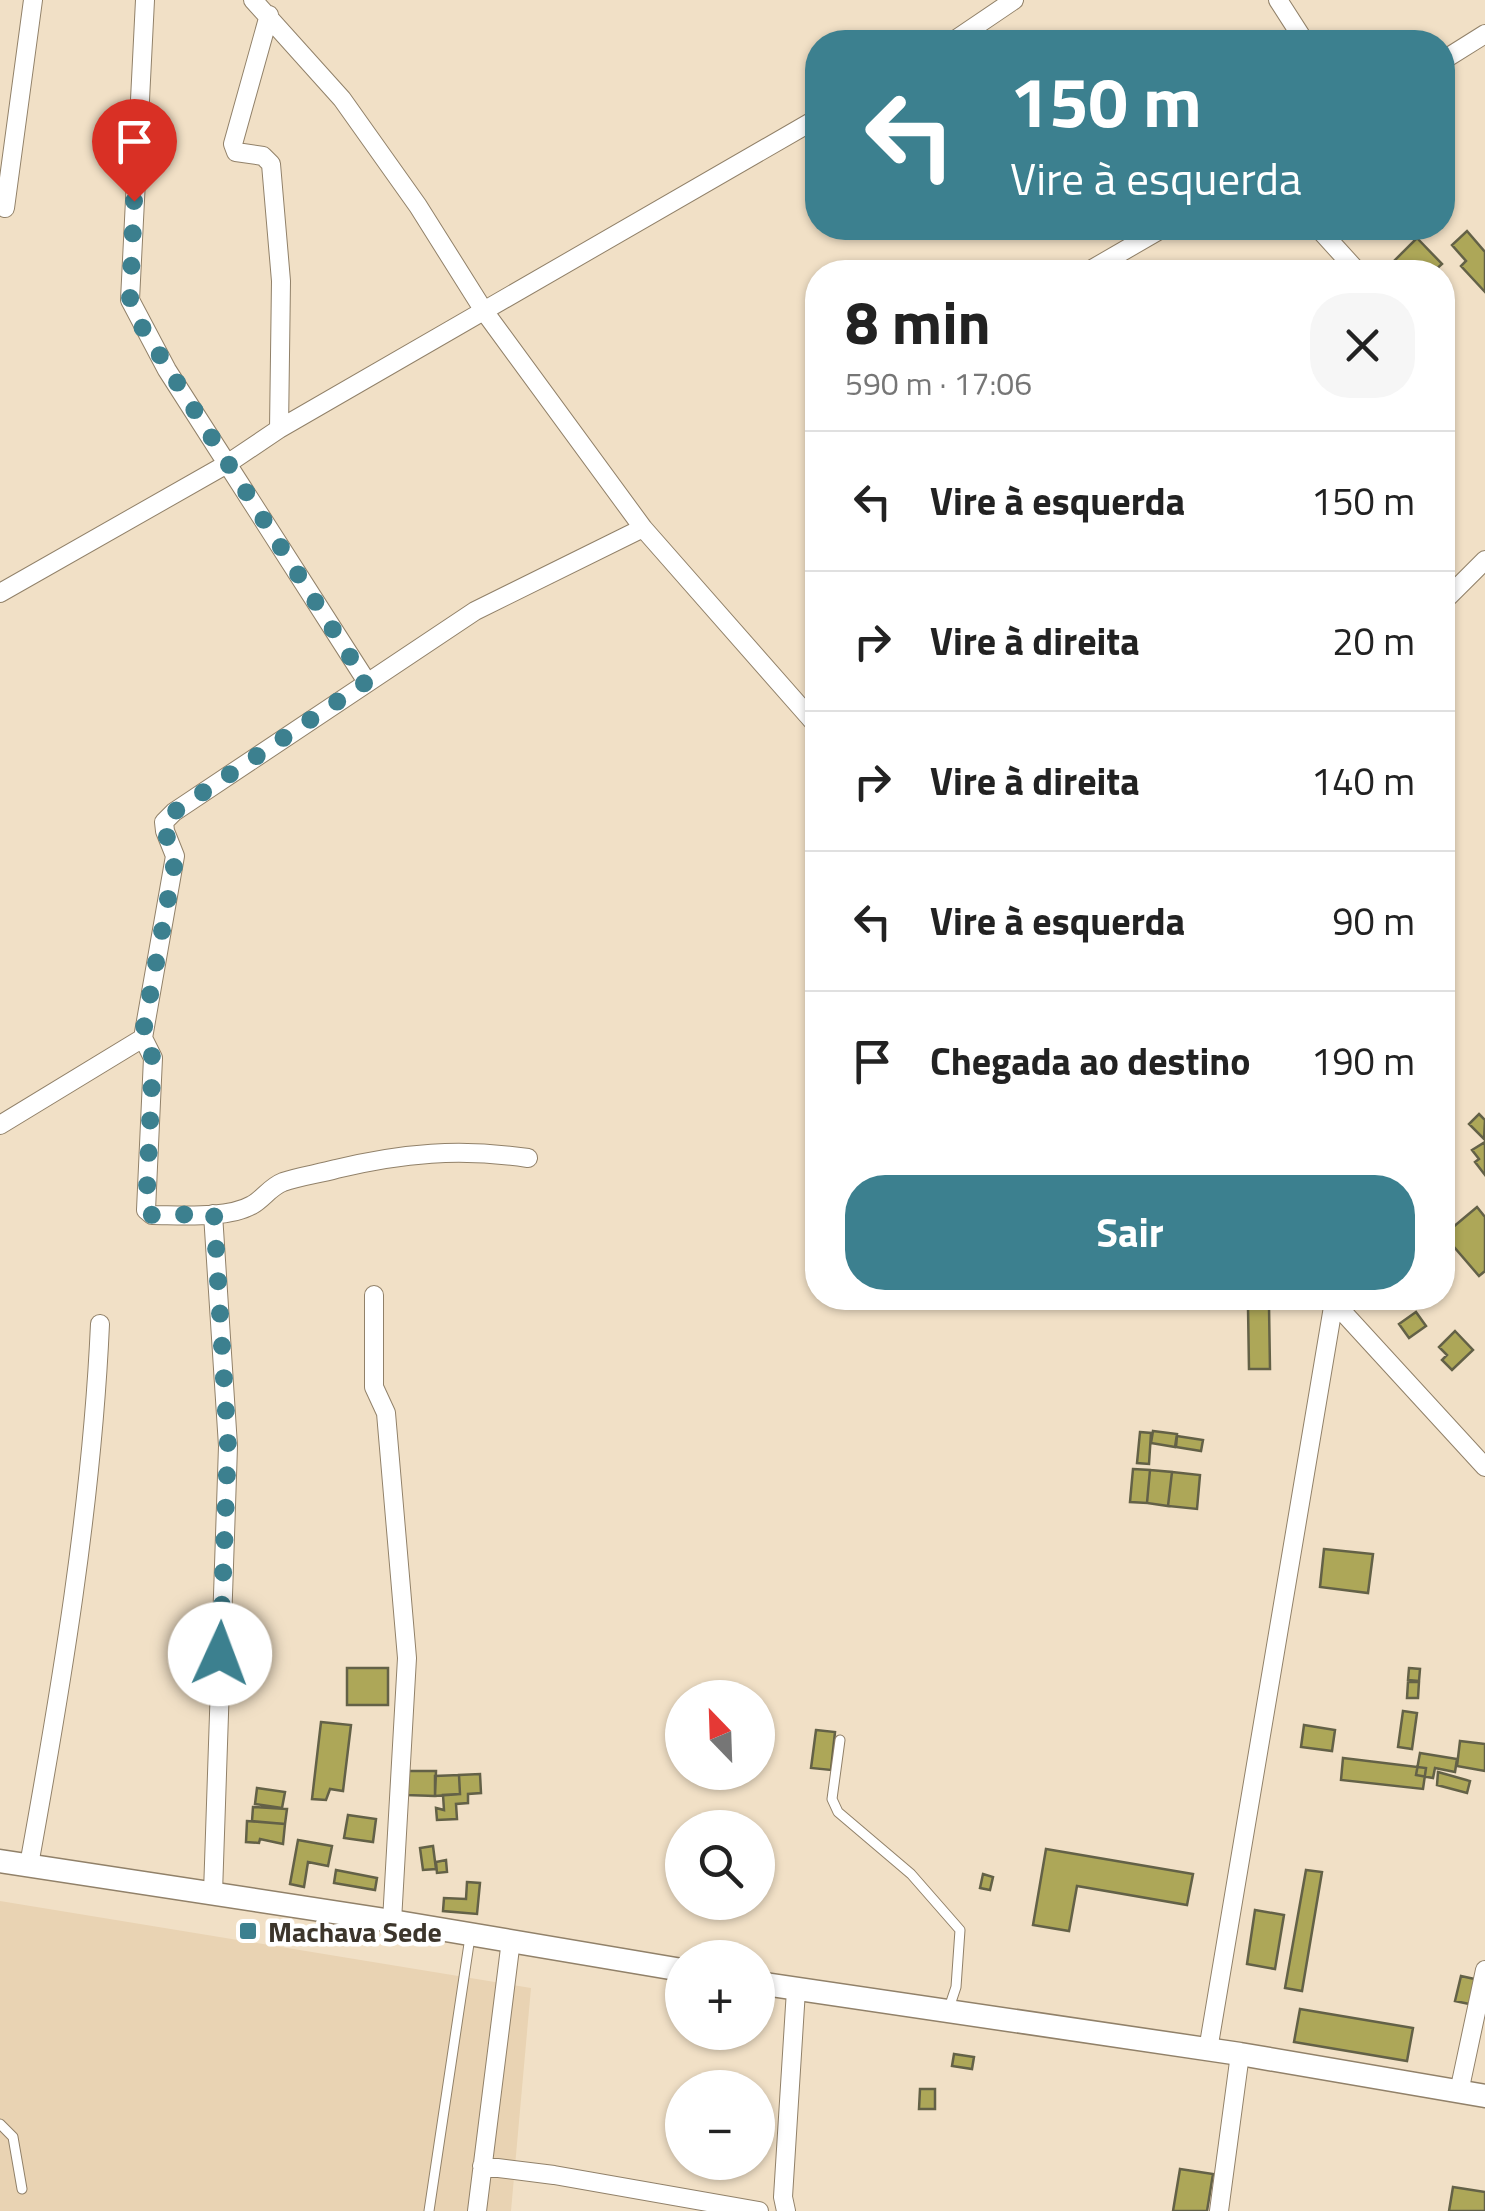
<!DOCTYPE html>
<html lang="pt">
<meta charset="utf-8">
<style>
body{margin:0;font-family:"Titillium Web",sans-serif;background:#f6f6f6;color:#222;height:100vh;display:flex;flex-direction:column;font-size:38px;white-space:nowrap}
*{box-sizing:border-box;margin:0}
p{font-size:32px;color:#767676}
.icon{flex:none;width:55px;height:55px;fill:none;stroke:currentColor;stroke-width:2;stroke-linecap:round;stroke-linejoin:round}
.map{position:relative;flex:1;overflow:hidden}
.panel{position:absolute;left:805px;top:260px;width:650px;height:1050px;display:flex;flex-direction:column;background:#fff;border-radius:40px;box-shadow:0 2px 8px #0004}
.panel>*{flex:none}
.banner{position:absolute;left:805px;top:30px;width:650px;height:210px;border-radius:40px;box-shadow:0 2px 8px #0004;background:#3c808f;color:#fff;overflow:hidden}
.needle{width:65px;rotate:337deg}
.fabs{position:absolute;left:665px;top:1680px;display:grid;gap:20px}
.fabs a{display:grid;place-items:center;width:110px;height:110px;border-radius:50%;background:#fff;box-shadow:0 2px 8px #0004;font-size:50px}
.pin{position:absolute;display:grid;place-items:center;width:85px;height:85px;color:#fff;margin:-102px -42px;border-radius:50% 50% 50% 0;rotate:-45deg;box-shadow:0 0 10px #0007}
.pin .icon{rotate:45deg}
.me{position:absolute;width:110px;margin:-55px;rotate:2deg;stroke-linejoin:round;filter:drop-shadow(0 0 8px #0008)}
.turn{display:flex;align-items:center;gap:35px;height:210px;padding:0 40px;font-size:45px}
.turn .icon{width:130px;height:130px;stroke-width:2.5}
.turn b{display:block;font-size:70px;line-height:85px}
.round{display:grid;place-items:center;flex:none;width:105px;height:105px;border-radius:40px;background:#f6f6f6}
.headline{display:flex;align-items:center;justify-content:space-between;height:170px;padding:0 40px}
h1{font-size:60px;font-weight:700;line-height:75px}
.button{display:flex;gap:20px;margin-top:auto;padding:20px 40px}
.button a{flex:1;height:115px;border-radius:40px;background:#3c808f;color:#fff;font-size:40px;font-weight:700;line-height:115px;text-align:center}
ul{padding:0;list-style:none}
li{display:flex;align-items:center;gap:30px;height:140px;padding:0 40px;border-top:2px solid #e0e0e0}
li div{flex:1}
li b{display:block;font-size:38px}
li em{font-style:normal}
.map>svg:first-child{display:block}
</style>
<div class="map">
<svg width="1485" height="2211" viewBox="0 0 1485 2211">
<rect width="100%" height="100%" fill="#f1e0c6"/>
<path fill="#e9d3b3" d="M0,1901l531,87 -20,223h-511z"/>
<path fill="#ada758" stroke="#636147" stroke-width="2.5" d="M1467,231l18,21v40l-24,-26 5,-5 -14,-16z
M1417,238l25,26 -9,8h-42l4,-4 -4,-4z
M1479,1114l6,6 -1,19 -15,-15z
M1485,1142v33l-10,-13 4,-3 -7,-9z
M1477,1207l8,10v54l-6,5 -37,-43 3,-13 7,8z
M1269,1306l1,63h-21l-1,-62z
M1416,1312l10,14 -17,12 -10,-14z
M1455,1331l18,19 -21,20 -10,-10 5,-5 -8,-8z
M1153,1431l24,3 -2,13 -24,-4z
M1140,1432l11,1 -2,31 -12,-1z
M1177,1436l26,4 -2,11 -25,-4z
M1133,1469l17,1 -3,33 -17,-1z
M1150,1470l22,2 -4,34 -21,-3z
M1172,1472l28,3 -3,34 -29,-3z
M1324,1549l49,5 -5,39 -48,-6z
M347,1668h41v37h-41z
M1409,1668l11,1 -1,12 -11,-1z
M1408,1682h11l-1,16h-11z
M1403,1711l14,2 -5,36 -14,-2z
M321,1722l30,3 -8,66 -13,-2 -4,11 -14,-1z
M1304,1725l31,5 -3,21 -31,-4z
M816,1730l19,2 -4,38 -20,-2z
M1460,1741l25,3v27l-28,-5z
M1420,1753l37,6 -2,13 -20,-4 -2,10 -17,-3z
M1343,1758l83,10 -3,21 -82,-9z
M406,1771h30l-1,25 -29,-1z
M1438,1772l32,9 -3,12 -30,-8z
M480,1774l1,19 -13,1v9l-12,1 1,15 -20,1 -1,-12 8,2 -1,-15 17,-1 -1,-19z
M459,1775l1,19 -25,2v-20z
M257,1788l28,4 -3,16 -27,-4z
M253,1807l34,2 -2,15 -33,-3z
M348,1815l28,4 -3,23 -29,-4z
M247,1821l38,3 -2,20 -23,-5 -1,4 -13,-1z
M298,1840l34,6 -4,20 -20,-4 -4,25 -14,-3z
M433,1846l3,23 -13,1 -3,-22z
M1046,1849l147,25 -6,31 -110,-19 -8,45 -36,-6z
M446,1860l1,12 -10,1 -1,-11z
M336,1870l41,8 -2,12 -41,-7z
M1306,1870l16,2 -20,119 -17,-3z
M983,1874l10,3 -3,13 -10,-2z
M467,1882l13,1 -3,31 -34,-3 1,-13 22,1z
M1255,1910l29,5 -9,54 -28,-5z
M1461,1976l18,4 -5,25 -19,-4z
M1300,2009l113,19 -6,33 -113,-19z
M954,2054l20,3 -2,12 -20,-3z
M920,2089h15v20h-16z
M1180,2169l33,5 -6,37h-34z
M1453,2187l32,5v19h-36z"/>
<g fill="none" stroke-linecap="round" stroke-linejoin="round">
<defs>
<path id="lane" d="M840,1740l-8,59 6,13 73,62 49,56 -4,57 -8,24
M0,2124l13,13 9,52
M429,2211l41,-274"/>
<path id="street" d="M145,0l-15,300 37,70 200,312
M253,0l89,99 76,107 66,105 159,217 -168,83 -301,201 -10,10 1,9 10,25 -32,182 10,20 -7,152 6,5c27,0 76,4 100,-10 11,-6 18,-18 31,-23 17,-6 35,-8 53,-13 67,-16 123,-21 192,-11
M1278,0l27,42
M269,15l-36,129 3,8 27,4 8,8 10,117 -2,148
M952,42l62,-42
M1442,61l43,-27
M5,208l28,-208
M1318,228l40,44
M1087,272l76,-44
M643,528l175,199
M0,593l227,-129 52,-35 539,-311
M1442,603l43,-43
M0,1125l143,-87
M374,1295v92l12,26 21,245 -15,263
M1330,1298l155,169
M29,1865c32,-177 63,-361 71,-541
M213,1893l15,-447 -15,-232
M1208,2050l126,-749
M1459,2092l26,-122
M482,2166l72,9 205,36
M477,2211l34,-271
M786,2211l-3,-14 13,-207
M1219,2211l21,-157"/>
<path id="secondary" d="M0,1861l392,60 290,49
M758,1983l482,71 245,42"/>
</defs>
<use href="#lane" stroke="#918169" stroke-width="11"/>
<use href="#street" stroke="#918169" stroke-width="20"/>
<use href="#secondary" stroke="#918169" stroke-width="25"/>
<use href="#lane" stroke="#fff" stroke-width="9"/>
<use href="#street" stroke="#fff" stroke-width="18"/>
<use href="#secondary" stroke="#fff" stroke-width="22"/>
</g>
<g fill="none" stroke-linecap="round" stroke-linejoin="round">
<path stroke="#3c808f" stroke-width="18" stroke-dasharray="0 32.4" d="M134,201l-4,99 12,27 224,355 -192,130 -10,10v9l12,25 -34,182 11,20 -7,152 6,5 62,-1 14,232 -8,208"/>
</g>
<rect fill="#3c808f" stroke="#fff" stroke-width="4" x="238" y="1921" width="20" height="20" rx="5"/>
<g text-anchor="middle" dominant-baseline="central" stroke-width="9" stroke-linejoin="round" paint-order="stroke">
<g font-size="28" font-weight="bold" fill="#3c352b" stroke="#fff" text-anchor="start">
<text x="268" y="1931">Machava Sede</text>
</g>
</g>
</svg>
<div class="fabs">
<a><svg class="needle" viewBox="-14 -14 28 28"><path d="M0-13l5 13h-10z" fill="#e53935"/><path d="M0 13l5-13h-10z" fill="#767676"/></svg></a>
<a><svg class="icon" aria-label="search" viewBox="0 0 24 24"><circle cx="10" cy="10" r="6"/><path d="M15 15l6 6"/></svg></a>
<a>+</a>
<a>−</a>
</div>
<div class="pin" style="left:134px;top:201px;background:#d93025"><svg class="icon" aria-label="arrive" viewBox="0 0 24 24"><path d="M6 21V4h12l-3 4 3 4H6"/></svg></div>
<svg class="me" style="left:220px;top:1654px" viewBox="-20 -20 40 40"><circle r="19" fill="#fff"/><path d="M0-13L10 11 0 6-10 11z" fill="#3c808f"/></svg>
<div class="banner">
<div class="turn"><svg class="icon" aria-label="left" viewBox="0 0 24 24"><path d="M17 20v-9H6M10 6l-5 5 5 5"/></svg><div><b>150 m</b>Vire à esquerda</div></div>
</div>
<section class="panel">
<div class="headline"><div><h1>8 min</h1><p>590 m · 17:06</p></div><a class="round"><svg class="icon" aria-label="close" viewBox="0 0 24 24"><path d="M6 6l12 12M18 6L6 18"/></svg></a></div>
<ul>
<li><svg class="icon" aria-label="left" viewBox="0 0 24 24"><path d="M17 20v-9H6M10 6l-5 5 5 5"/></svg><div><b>Vire à esquerda</b></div><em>150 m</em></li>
<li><svg class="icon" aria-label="right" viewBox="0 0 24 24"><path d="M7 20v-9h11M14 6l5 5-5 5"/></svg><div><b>Vire à direita</b></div><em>20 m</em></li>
<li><svg class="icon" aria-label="right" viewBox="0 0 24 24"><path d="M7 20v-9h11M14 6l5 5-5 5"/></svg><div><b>Vire à direita</b></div><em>140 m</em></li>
<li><svg class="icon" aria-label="left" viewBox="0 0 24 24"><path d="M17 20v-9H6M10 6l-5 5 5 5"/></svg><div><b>Vire à esquerda</b></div><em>90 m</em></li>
<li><svg class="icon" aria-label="arrive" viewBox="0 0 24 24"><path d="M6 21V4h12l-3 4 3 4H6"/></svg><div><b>Chegada ao destino</b></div><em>190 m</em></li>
</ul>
<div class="button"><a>Sair</a></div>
</section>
</div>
